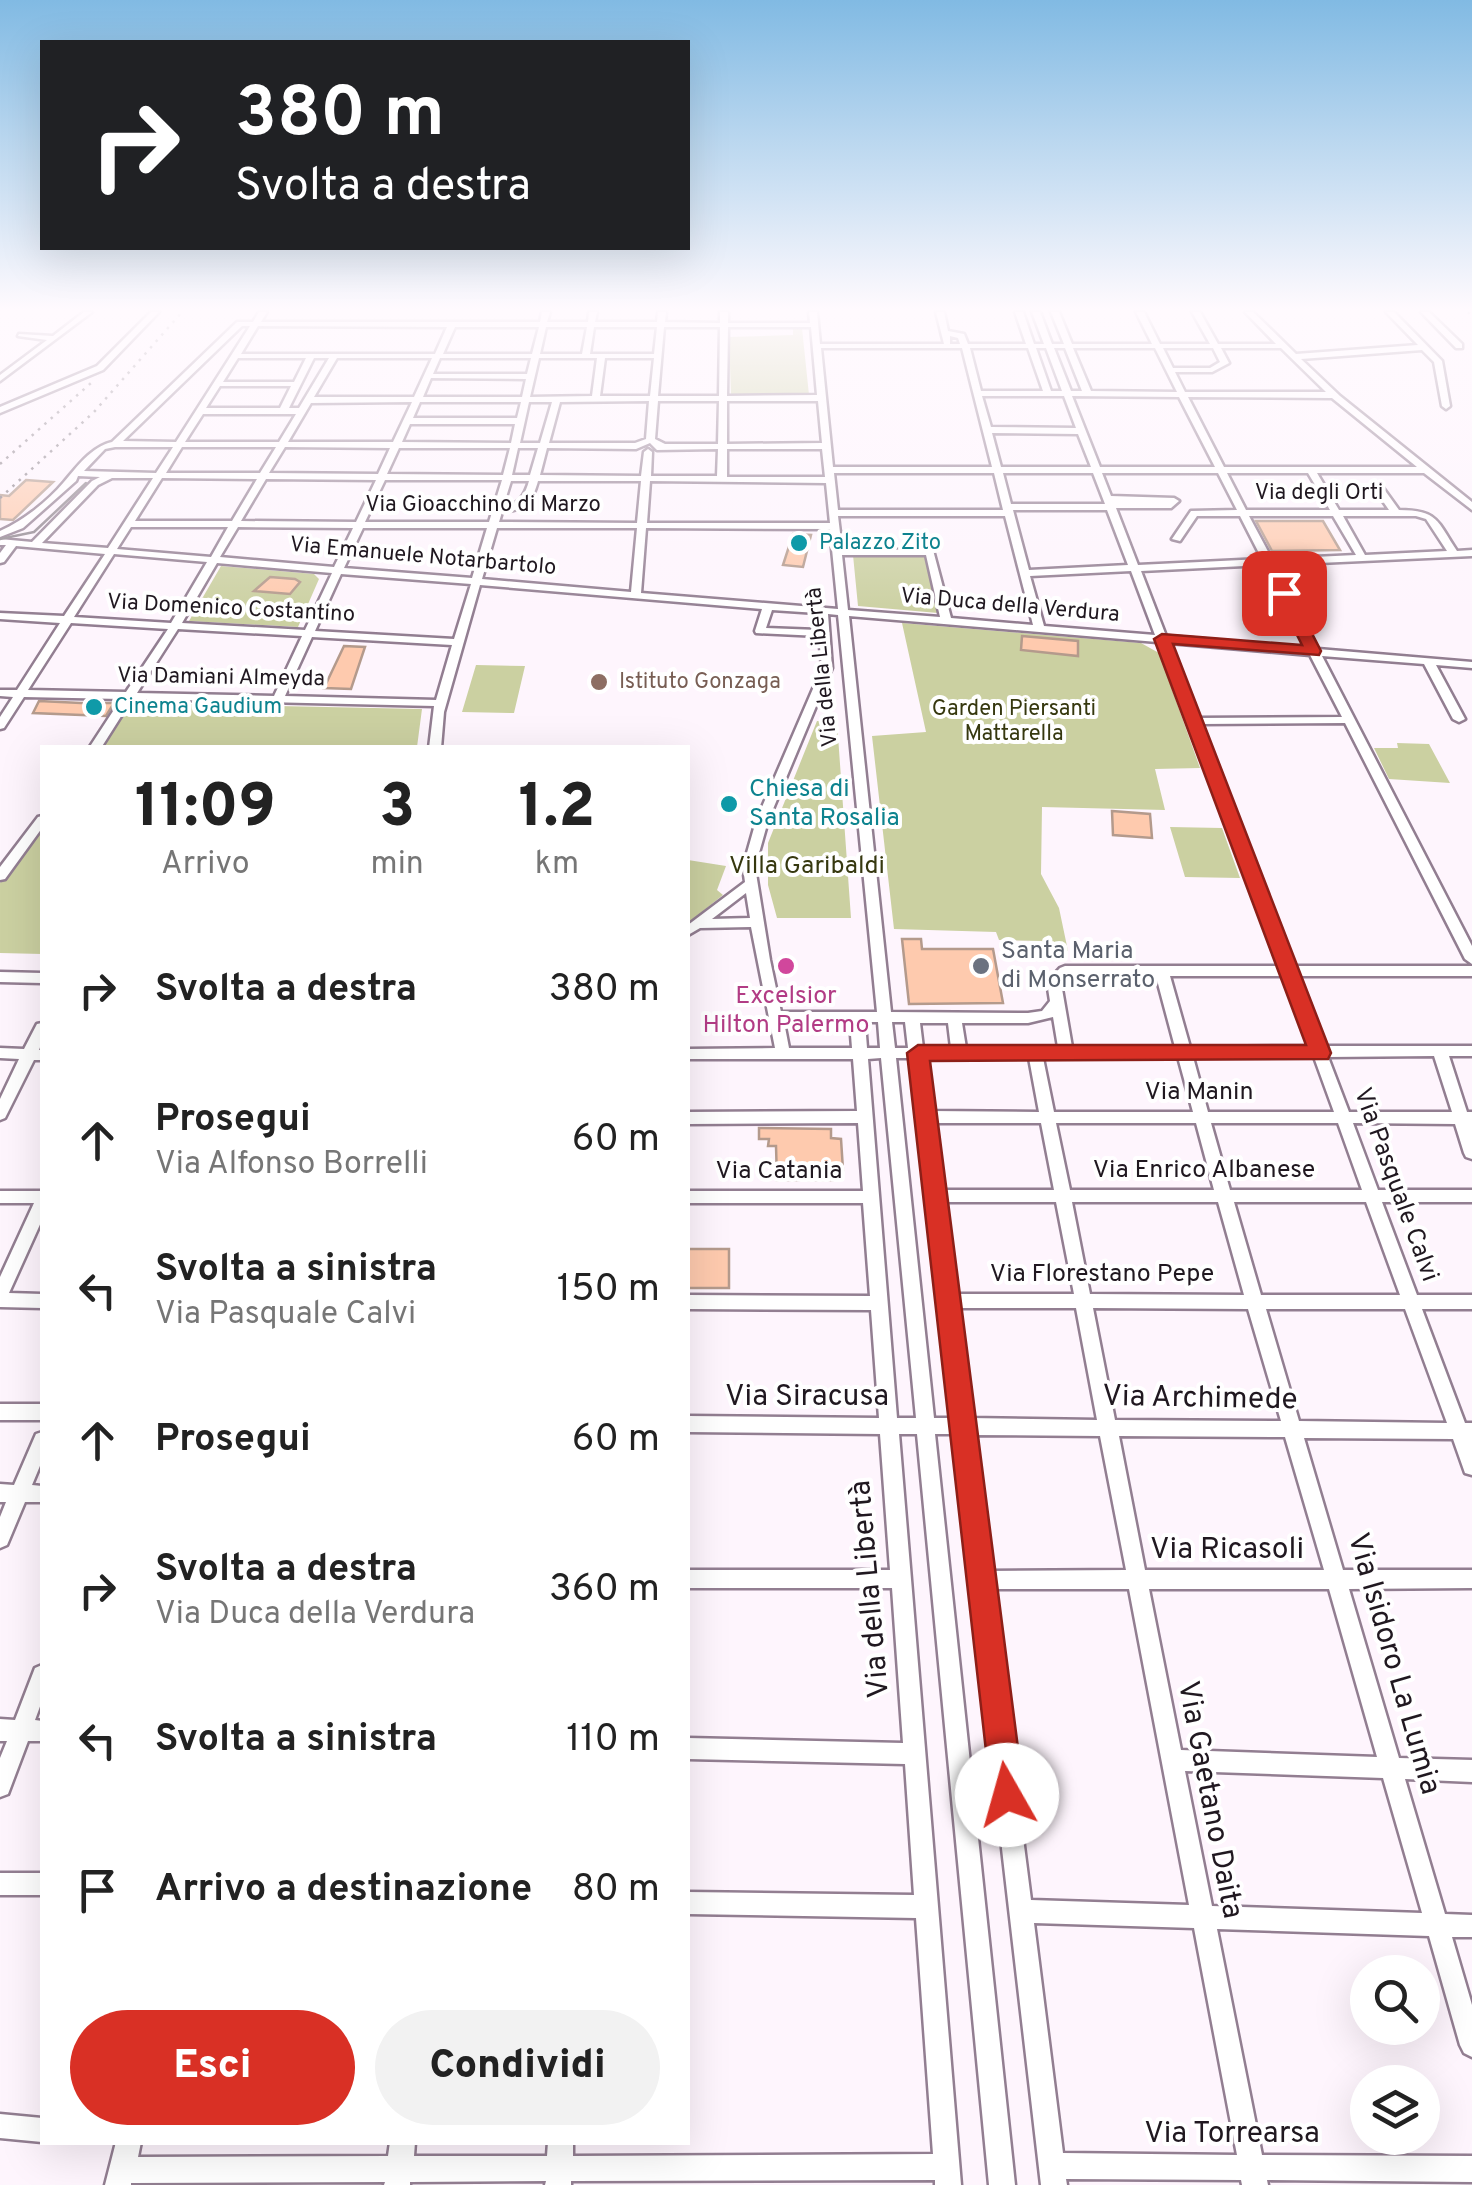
<!DOCTYPE html>
<html lang="it">
<meta charset="utf-8">
<style>
body{margin:0;font-family:Overpass,sans-serif;background:#f2f2f2;color:#222;height:100vh;display:flex;flex-direction:column;font-size:38px;white-space:nowrap}
*{box-sizing:border-box;margin:0}
p{font-size:32px;color:#767676}
.icon{flex:none;width:55px;height:55px;fill:none;stroke:currentColor;stroke-width:2;stroke-linecap:round;stroke-linejoin:round}
.map{position:relative;flex:1;overflow:hidden}
.panel{position:absolute;left:40px;top:745px;width:650px;height:1400px;display:flex;flex-direction:column;background:#fff;border-radius:0px;box-shadow:0 10px 40px #0002}
.panel>*{flex:none}
.guide{position:absolute;left:40px;top:40px;width:650px;height:210px;border-radius:0px;box-shadow:0 10px 40px #0002;background:#202124;color:#fff;overflow:hidden}
.controls{position:absolute;left:1350px;top:1955px;display:grid;gap:20px}
.controls a{display:grid;place-items:center;width:90px;height:90px;border-radius:50%;background:#fff;box-shadow:0 10px 40px #0002;font-size:50px}
.pin{position:absolute;display:grid;place-items:center;width:85px;height:85px;color:#fff;margin:-42px;border-radius:20px;box-shadow:0 5px 15px #0006}
.me{position:absolute;width:110px;margin:-55px;rotate:353deg;stroke-linejoin:round;filter:drop-shadow(0 0 8px #0008)}
.turn{display:flex;align-items:center;gap:35px;height:210px;padding:0 30px;font-size:45px}
.turn .icon{width:130px;height:130px;stroke-width:2.5}
.turn b{display:block;font-size:70px;line-height:85px}
.eta{display:flex;justify-content:space-evenly;align-items:center;height:170px;text-align:center}
.eta b{font-size:60px;font-weight:800;line-height:70px}
.action{display:flex;gap:20px;margin-top:auto;padding:20px 30px}
.action a{flex:1;height:115px;border-radius:60px;background:#d93025;color:#fff;font-size:40px;font-weight:800;line-height:115px;text-align:center}
.action a+a{background:#f2f2f2;color:#222}
ul{padding:0;list-style:none}
li{display:flex;align-items:center;gap:30px;height:150px;padding:0 30px}
li div{flex:1}
li b{display:block;font-size:38px}
li em{font-style:normal}
.map>svg:first-child{display:block}
</style>
<div class="map">
<svg width="1472" height="2185" viewBox="0 0 1472 2185">
<rect width="100%" height="100%" fill="#fef5fd"/>
<path fill="#cbd0a1" d="M793,328h9l7,67h-78l-2,-58 64,-2z
M853,555h72l13,58 -80,-7z
M221,566l93,8 5,5 -21,48 -109,-6z
M902,623l239,20 18,10 41,115 -45,1 10,41 -123,-3 -1,67 18,34 9,43 -26,-2v-8l-43,-1 -3,-8 -102,-3 -22,-193 54,-4z
M476,665l49,1 -11,47 -52,-1z
M131,703l291,6 -5,38 -316,1z
M817,721l20,1 14,196h-74l-9,-33v-42z
M1397,743l32,1 21,39 -61,-4 -15,-31h24z
M42,826v128l-42,-1v-70z
M1170,827l52,1 18,50 -55,-1z
M688,860l38,6 -9,24 6,5 -35,28z"/>
<path fill="#fecaae" stroke="#b49a8c" stroke-width="2.5" d="M26,480l27,2 -40,38 -13,-1v-24l9,1z
M1256,521h67l17,29 -68,1z
M793,534l18,1 -8,32 -20,-2z
M270,577l25,2 5,3 -10,12 -36,-3z
M1022,636l56,5v15l-57,-6z
M344,646l21,1 -14,42 -27,-1z
M39,701l42,2h33l-8,13 -73,-3z
M1112,811l38,3 2,24 -39,-3z
M902,939h19l1,10h71l10,54 -94,1z
M759,1128l72,1v9l10,1 2,31h-10v10h-56l-1,-34h-8l1,-7h-10z
M688,1249h41v39h-41z"/>
<g fill="none" stroke-linecap="round" stroke-linejoin="round">
<defs>
<path id="minor" d="M84,312h8l-92,69v-6l47,-35 -29,-4 1,-2 34,2z
M151,312h8l-56,58 -103,43v-6l97,-41z
M259,312h8l-6,10h279l2,-10h8l-3,10h41l1,-10h8l-2,10h62l1,-10h8l-1,10 55,1v-11h8v11h82l-1,-11h8l3,32h124l-8,-32h8l4,19 16,3 4,10h58l-11,-32h8l11,32h10l-12,-32h8l12,32h12l-13,-32h8l13,32h80l-16,-32h8l16,32h50l-18,-32h8l18,32h58l-31,-32h8l43,42 122,-9 -32,-33h8l48,49 8,45 -4,3 -4,-3 -8,-44 -12,-12 -121,9 39,37 132,106v8l-48,-37h-107l22,37h50l-16,-23 8,-2 18,25c39,0 38,11 58,41l15,-1v6l-197,9 43,84 154,13v6l-36,-3 29,54 -6,3 -6,-3 -29,-55 -102,-8 150,290v18l-7,-5 -120,-236 -145,1 94,242h178v10h-174l26,70h148v10h-23l18,56h5v47l-6,-2 -2,-4 -9,-29 -102,-1 25,67h94v12h-90l35,93h55v14h-50l43,114h7v52l-7,-2 -12,-34 -149,-1 39,132h129v18l-123,1 50,169 73,2v22l-67,-3 40,135 27,1v22h-20l20,68v52l-8,-4 -4,-8 -31,-109 -212,-7 45,226 210,1v26l-205,-2 1,5h-26l-1,-5 -175,-1 1,6h-26l-87,-751h-19l80,751h-26l-72,-751h-18l62,751h-26v-5l-364,1v4h-26l1,-4 -136,1v3h-26l1,-3 -254,1v2h-26l11,-43h25l-3,15 250,-1 2,-14h25l-1,14h133l1,-14h25v14l360,-2 -17,-236 -228,-4v-22l226,3 -9,-131 -217,-5v-21l215,5 -11,-155h-204v-18h202l-10,-136 -192,-2v-16l191,2 -8,-108 -183,-1v-14l182,1 -7,-93h-175v-12h175l-5,-68 -170,1v-12l169,-1 -4,-52h-165v-10l87,-1 -24,-121 -51,1 -12,7v-10l57,-43 -2,-15 13,-46 66,-153 -3,-32 -63,-3 -1,-2 7,-22 -282,-24 -36,127 -3,36h-12l5,-42 -302,-7 -31,49h-12l32,-49 -97,-2 -20,31 -4,1v-12l13,-20 -13,-1v-6h17l43,-67 -60,-4v-6l64,3 41,-62 -89,-8 -12,16 -4,1v-10l6,-8h-6v-6l32,3 60,-61 8,-4 -22,-1 -2,5 -53,47 -23,9v-6c23,-10 48,-30 64,-49 13,-15 27,-35 48,-40l125,-120h16zM242,326h8l-74,116 -53,-1zM258,326l189,1 -12,27h-194zM455,327h84l-7,27h-89zM546,327h41l-5,27h-42zM594,327h63l-3,27h-64zM664,327h56l-1,69h-61zM728,327h83l6,68 -90,1zM950,336l8,2 2,6h-10zM821,348h141l30,119h-159zM970,348h58l15,43h-62zM1036,348h10l16,43h-11zM1054,348h11l17,43h-11zM1073,348h82l22,44 -86,-1zM1163,348h50l7,14 -10,6h-37zM1221,348h60l45,44h-141l-10,-20h37l17,-9zM238,358h68l-12,24h-71zM314,358h15l-30,50h-10zM337,358h95l-18,39h-100zM440,358h91l-4,16h-94zM539,358h58l-5,38 -62,1zM605,358h49l-4,38h-50zM431,378l95,1 -4,18h-99zM220,386h71l-11,22h-74zM982,396h82l12,32 -85,-1zM1072,396l107,1 36,70h-115zM1188,397l144,1 85,69h-193zM649,401l-3,38 -11,4h-86l11,-41zM658,401h61l-1,43h-53l-10,-5zM727,401h91l4,42 -95,1zM412,402l-19,40h-105l23,-39zM420,402h101l-4,16h-104zM529,402h23l-12,41h-20zM203,414h93l-17,28h-94zM410,424h105l-4,19 -109,-1zM992,433l86,1 13,33h-90zM650,443l7,7 61,-1 -1,27h-66l1,-24 -4,-3 -4,3 -3,24 -101,-1 7,-27 89,1zM115,447h58l-17,26 -72,-2 21,-22zM182,447h94l-16,26h-94zM285,447l105,1 -12,26 -109,-1zM399,448h111l-7,27 -116,-1zM518,448h20l-8,27h-18zM727,449h95l3,28h-98zM834,473h160l9,37h-165zM1003,473h90l12,31h-94zM1102,473h116l19,37 -46,1 -19,28 8,2 17,-25h43l22,43 -124,6 -22,-57h55l8,-7 -5,-3 -63,-2zM1227,473h81l22,37h-84zM112,478h41l-45,70 -66,-5 56,-58zM162,478l95,1 -25,42h-97zM266,479l110,1 -20,42 -115,-1zM385,480h117l-13,42h-124zM511,481h18c-4,14 -10,24 -26,26zM538,481h103l-4,42 -138,-1 3,-10c23,-2 30,-9 36,-31zM650,481l176,2 4,40h-183zM1013,510h94l21,55 -99,5zM838,516h167l28,109 -82,-7 -18,-68 -91,-1zM1249,516h84l23,39 -84,4zM1343,516h73l10,3 21,32 -82,4zM131,527h97l-17,30 -94,-8zM238,527l115,1 -19,39 -114,-10zM363,528h124l-15,50 -128,-10zM497,528h140l-6,64 -149,-13zM646,528l184,1 8,80 -197,-16zM114,554l93,8 -36,61 -97,-6zM842,555h84l14,62 -92,-7zM217,563l115,10 -27,57 -123,-7zM1265,565l42,83 -141,-12 -25,-65zM1131,571l24,64 -111,-9 -14,-50zM341,574l130,10 -17,55 -139,-8zM772,610l45,3 1,17 -52,-2zM828,614l10,1 39,397h-96l-11,-52 -15,-93 13,-46 64,-153zM849,616l308,26 124,324h-216l-5,2 -13,14 3,19 -8,10 -14,2 -137,-1zM71,623l97,6 -42,63 -98,-2zM178,629l124,7 -28,60 -137,-3zM312,637l140,8 -16,55 -151,-4zM1169,643l141,12 32,62 -144,1zM746,893l4,25 -38,1zM1069,976h87l19,71h-103l-11,-64zM1170,976h114l26,70 -120,1zM1053,1017l5,30 -92,1 -4,-25h66zM784,1022h66l2,26h-63zM865,1022h13l2,26h-13zM892,1022h13l3,26h-13zM920,1023h28l3,25h-28zM1434,1056l18,56h-103l-21,-55zM1178,1057l15,55h-139l-11,-54zM1193,1057h121l20,55h-126zM881,1058l35,360h-19l-29,-359zM896,1058h14l42,360h-18zM924,1058h105l10,54 -108,-1zM932,1123h109l13,67h-113zM1056,1123h140l18,67h-144zM1211,1123h127l24,67h-132zM943,1202h113l18,92h-120zM1072,1202h146l26,93 -154,-1zM1234,1202h132l34,93h-139zM956,1308h120l21,112 -127,-2zM1093,1308l155,1 33,112 -166,-1zM1266,1309h139l42,114 -148,-2zM972,1435l128,1 26,134 -137,1zM1119,1436l166,1 39,133h-179zM991,1589h138l60,316 -158,-5zM1149,1589h180l48,168 -196,-7zM1185,1771l198,7 39,135 -210,-7zM1034,1923l160,5 43,227 -174,-2z
M1421,312h8l33,32v4h-6z
M42,816v12l-37,51 -5,1v-13l38,-50z
M0,972l42,1v10l-42,-1z
M42,1023v19l-3,8h3v10h-8l-29,58 -5,2v-21l19,-40 -19,-1v-10l24,1 13,-25z
M0,1191h42v29l-33,73 33,1v14l-42,-1v-30l34,-74h-34z
M0,1404h42v16h-42z
M42,1432v29l-10,24 10,1v16h-17l-18,43 -7,3v-31l6,-15h-6v-18l14,1 22,-51z
M42,1665v36l-7,19 7,1v20h-14l-20,53 -8,3v-39l7,-17h-7v-22l15,1 20,-52z
M0,1873h42v22h-42z
M0,2114l42,4v24l-42,-4z"/>
</defs>
<use href="#minor" stroke="#927e91" stroke-width="5"/>
<use href="#minor" fill="#fff" fill-rule="evenodd"/>
<path stroke="#8c838b" stroke-width="2.5" d="M0,539l34,-7 52,-49"/>
<path stroke="#8c838b" stroke-width="2.5" stroke-dasharray="2.5 6" stroke-linecap="butt" d="M1468,312l4,4
M0,464l91,-81
M0,498l94,-86 88,-100"/>
</g>
<linearGradient id="sky" x2="0" y2="1"><stop stop-color="#81bae3"/><stop offset="0.5" stop-color="#fffafe"/><stop offset="1" stop-color="#fffafe" stop-opacity="0"/></linearGradient>
<rect width="1472" height="618" fill="url(#sky)"/>
<path fill="#d93025" stroke="#8d1f18" stroke-width="2.5" d="M1278,589l13,4 30,58 -2,4 -146,-11 158,409 -3,6 -398,2 94,734 -5,11 -12,5 -11,-5 -5,-11 -84,-742 11,-8h388l-152,-406 8,-5 140,11 -26,-52z"/>
<g fill="#0f9aa8" stroke="#fff" stroke-width="4">
<circle cx="799" cy="543" r="10"/>
<circle cx="94" cy="707" r="10"/>
<circle cx="729" cy="804" r="10"/>
</g>
<circle fill="#8d6e63" stroke="#fff" stroke-width="4" cx="599" cy="682" r="10"/>
<circle fill="#d1479c" stroke="#fff" stroke-width="4" cx="786" cy="966" r="10"/>
<circle fill="#6b7280" stroke="#fff" stroke-width="4" cx="981" cy="966" r="10"/>
<g text-anchor="middle" dominant-baseline="central" stroke-width="8" stroke-linejoin="round" paint-order="stroke">
<g font-size="22" fill="#201820" stroke="#fff">
<text x="1319" y="493">Via degli Orti</text>
<text x="483" y="505">Via Gioacchino di Marzo</text>
<text transform="translate(423 557) rotate(5)">Via Emanuele Notarbartolo</text>
<text transform="translate(1010 606) rotate(5)">Via Duca della Verdura</text>
<text transform="translate(231 609) rotate(3)">Via Domenico Costantino</text>
<text transform="translate(823 667) rotate(-96)">Via della Libertà</text>
<text transform="translate(221 678) rotate(1)">Via Damiani Almeyda</text>
</g>
<g font-size="22" fill="#0d838f" stroke="#fff" text-anchor="start">
<text x="819" y="543">Palazzo Zito</text>
<text x="114" y="707">Cinema Gaudium</text>
</g>
<g font-size="22" fill="#785e54" stroke="#fff" text-anchor="start">
<text x="619" y="682">Istituto Gonzaga</text>
</g>
<g font-size="22" fill="#36380f" stroke="#fff">
<text x="1014" y="709">Garden Piersanti<tspan x="1014" dy="25">Mattarella</tspan></text>
</g>
<g font-size="25" fill="#0d838f" stroke="#fff" text-anchor="start">
<text x="749" y="790">Chiesa di<tspan x="749" dy="29">Santa Rosalia</tspan></text>
</g>
<g font-size="25" fill="#36380f" stroke="#fff">
<text x="807" y="867">Villa Garibaldi</text>
</g>
<g font-size="25" fill="#5b616d" stroke="#fff" text-anchor="start">
<text x="1001" y="952">Santa Maria<tspan x="1001" dy="29">di Monserrato</tspan></text>
</g>
<g font-size="25" fill="#b23c85" stroke="#fff">
<text x="786" y="997">Excelsior<tspan x="786" dy="29">Hilton Palermo</tspan></text>
</g>
<g font-size="25" fill="#201820" stroke="#fff">
<text x="1199" y="1093">Via Manin</text>
<text x="1204" y="1171">Via Enrico Albanese</text>
<text x="779" y="1172">Via Catania</text>
<text transform="translate(1395 1185) rotate(70)">Via Pasquale Calvi</text>
<text x="1102" y="1275">Via Florestano Pepe</text>
</g>
<g font-size="30" fill="#201820" stroke="#fff">
<text x="807" y="1397">Via Siracusa</text>
<text transform="translate(1200 1399) rotate(1)">Via Archimede</text>
<text x="1227" y="1550">Via Ricasoli</text>
<text transform="translate(871 1589) rotate(-95)">Via della Libertà</text>
<text transform="translate(1393 1664) rotate(74)">Via Isidoro La Lumia</text>
<text transform="translate(1209 1800) rotate(79)">Via Gaetano Daita</text>
<text x="1232" y="2134">Via Torrearsa</text>
</g>
</g>
</svg>
<div class="controls">
<a><svg class="icon" aria-label="search" viewBox="0 0 24 24"><circle cx="10" cy="10" r="6"/><path d="M15 15l6 6"/></svg></a>
<a><svg class="icon" aria-label="layers" viewBox="0 0 24 24"><path d="M12 4l9 5-9 5-9-5zM3 14l9 5 9-5"/></svg></a>
</div>
<div class="pin" style="left:1284px;top:593px;background:#d93025"><svg class="icon" aria-label="arrive" viewBox="0 0 24 24"><path d="M6 21V4h12l-3 4 3 4H6"/></svg></div>
<svg class="me" style="left:1007px;top:1795px" viewBox="-20 -20 40 40"><circle r="19" fill="#fff"/><path d="M0-13L10 11 0 6-10 11z" fill="#d93025"/></svg>
<div class="guide">
<div class="turn"><svg class="icon" aria-label="right" viewBox="0 0 24 24"><path d="M7 20v-9h11M14 6l5 5-5 5"/></svg><div><b>380 m</b>Svolta a destra</div></div>
</div>
<section class="panel">
<div class="eta">
<div><b>11:09</b><p>Arrivo</p></div>
<div><b>3</b><p>min</p></div>
<div><b>1.2</b><p>km</p></div>
</div>
<ul>
<li><svg class="icon" aria-label="right" viewBox="0 0 24 24"><path d="M7 20v-9h11M14 6l5 5-5 5"/></svg><div><b>Svolta a destra</b></div><em>380 m</em></li>
<li><svg class="icon" aria-label="ahead" viewBox="0 0 24 24"><path d="M12 20V5M6 11l6-6 6 6"/></svg><div><b>Prosegui</b><p>Via Alfonso Borrelli</p></div><em>60 m</em></li>
<li><svg class="icon" aria-label="left" viewBox="0 0 24 24"><path d="M17 20v-9H6M10 6l-5 5 5 5"/></svg><div><b>Svolta a sinistra</b><p>Via Pasquale Calvi</p></div><em>150 m</em></li>
<li><svg class="icon" aria-label="ahead" viewBox="0 0 24 24"><path d="M12 20V5M6 11l6-6 6 6"/></svg><div><b>Prosegui</b></div><em>60 m</em></li>
<li><svg class="icon" aria-label="right" viewBox="0 0 24 24"><path d="M7 20v-9h11M14 6l5 5-5 5"/></svg><div><b>Svolta a destra</b><p>Via Duca della Verdura</p></div><em>360 m</em></li>
<li><svg class="icon" aria-label="left" viewBox="0 0 24 24"><path d="M17 20v-9H6M10 6l-5 5 5 5"/></svg><div><b>Svolta a sinistra</b></div><em>110 m</em></li>
<li><svg class="icon" aria-label="arrive" viewBox="0 0 24 24"><path d="M6 21V4h12l-3 4 3 4H6"/></svg><div><b>Arrivo a destinazione</b></div><em>80 m</em></li>
</ul>
<div class="action"><a>Esci</a><a>Condividi</a></div>
</section>
</div>
